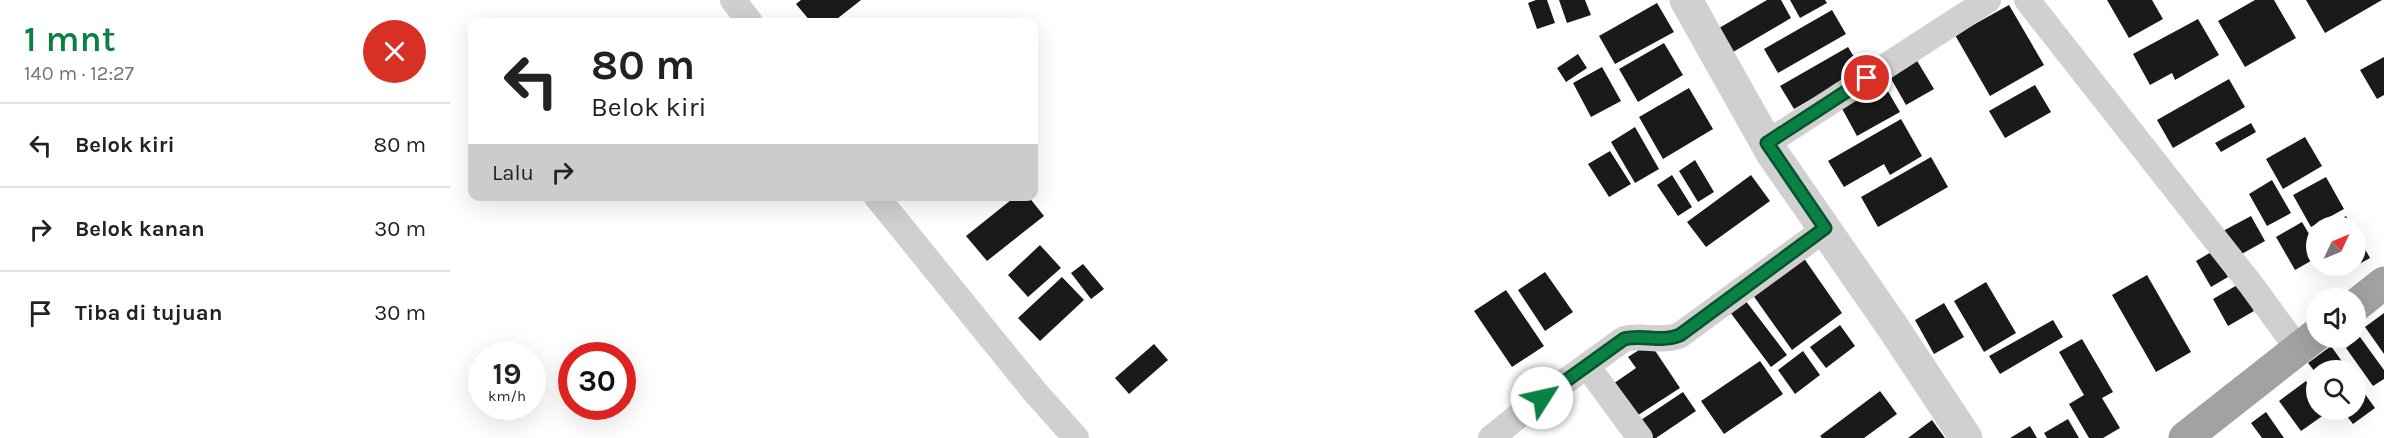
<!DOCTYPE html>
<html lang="id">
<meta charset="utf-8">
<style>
body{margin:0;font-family:Karla,sans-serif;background:#f2f2f2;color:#222;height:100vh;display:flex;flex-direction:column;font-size:22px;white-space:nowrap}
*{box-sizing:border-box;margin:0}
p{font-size:20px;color:#767676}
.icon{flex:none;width:33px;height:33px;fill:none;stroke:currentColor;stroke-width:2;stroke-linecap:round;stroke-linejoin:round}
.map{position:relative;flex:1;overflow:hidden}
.drawer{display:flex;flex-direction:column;background:#fff;width:450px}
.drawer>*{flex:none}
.top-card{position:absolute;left:18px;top:18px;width:570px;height:183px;border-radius:12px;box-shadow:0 6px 24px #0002;background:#fff;color:#222;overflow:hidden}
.needle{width:39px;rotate:46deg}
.fabs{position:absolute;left:1856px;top:216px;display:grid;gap:12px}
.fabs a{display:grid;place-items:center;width:60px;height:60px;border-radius:50%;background:#fff;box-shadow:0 6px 24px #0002;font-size:30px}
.speed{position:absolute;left:18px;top:342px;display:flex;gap:12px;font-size:30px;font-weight:700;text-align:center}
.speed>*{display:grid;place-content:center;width:78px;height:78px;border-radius:50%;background:#fff;box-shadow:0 6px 24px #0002;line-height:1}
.speed small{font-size:15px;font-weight:400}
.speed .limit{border:9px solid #d22;background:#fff;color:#111}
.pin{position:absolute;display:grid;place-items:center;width:51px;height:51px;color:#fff;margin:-26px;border:3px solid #fff;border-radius:50%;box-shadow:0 2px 6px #0007}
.me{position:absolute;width:66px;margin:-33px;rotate:55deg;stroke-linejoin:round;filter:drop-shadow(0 0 4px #0008)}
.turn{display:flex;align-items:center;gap:21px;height:126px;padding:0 24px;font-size:27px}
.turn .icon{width:78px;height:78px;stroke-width:2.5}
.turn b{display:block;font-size:42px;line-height:51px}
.then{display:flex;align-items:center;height:57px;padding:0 24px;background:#0003;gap:12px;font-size:22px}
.round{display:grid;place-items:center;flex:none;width:63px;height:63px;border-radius:32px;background:#f2f2f2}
.summary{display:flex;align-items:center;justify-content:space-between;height:102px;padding:0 24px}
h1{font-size:36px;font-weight:600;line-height:45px;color:#0b8043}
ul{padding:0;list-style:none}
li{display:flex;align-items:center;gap:18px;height:84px;padding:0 24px;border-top:2px solid #e0e0e0}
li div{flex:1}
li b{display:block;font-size:22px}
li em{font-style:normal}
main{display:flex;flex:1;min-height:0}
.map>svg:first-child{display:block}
</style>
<main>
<section class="drawer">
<div class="summary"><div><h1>1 mnt</h1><p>140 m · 12:27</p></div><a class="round" style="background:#d93025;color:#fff"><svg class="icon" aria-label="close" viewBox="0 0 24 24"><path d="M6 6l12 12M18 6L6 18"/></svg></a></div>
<ul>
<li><svg class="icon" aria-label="left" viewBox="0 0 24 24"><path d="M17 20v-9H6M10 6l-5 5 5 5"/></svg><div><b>Belok kiri</b></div><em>80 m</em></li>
<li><svg class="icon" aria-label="right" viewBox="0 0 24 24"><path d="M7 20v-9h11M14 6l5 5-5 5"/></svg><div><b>Belok kanan</b></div><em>30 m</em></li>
<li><svg class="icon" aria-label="arrive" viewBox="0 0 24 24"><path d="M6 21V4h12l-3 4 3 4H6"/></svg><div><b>Tiba di tujuan</b></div><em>30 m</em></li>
</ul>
</section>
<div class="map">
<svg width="1934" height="438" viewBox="0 0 1934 438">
<rect width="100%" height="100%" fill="#fff"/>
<path fill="#1a1a1a" d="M351,0h60l-28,22h-22l-15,-18z
M1086,0h11l8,23 -18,6 -9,-26z
M1109,0h26l6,15 -24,8z
M1317,0h14l10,18 -63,37 -14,-24z
M1340,0h35l2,3 -27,15z
M1657,0h45l11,19 -34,19z
M1805,0h19l22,38 -51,29 -27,-46z
M1856,0h76l-57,33z
M1207,3l17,29 -59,32 -16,-28z
M1559,5l35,60 -54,31 -35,-61z
M1382,10l14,24 -68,39 -14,-24z
M1748,19l21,36 -44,25 -3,-7 -22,12 -17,-31z
M1214,43l19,32 -45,27 -19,-33z
M1398,47l14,23 -68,39 -14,-23z
M1128,54l9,14 -21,14 -9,-14z
M1934,57v38l-7,4 -17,-29z
M1466,59l18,30 -28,16 -17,-30z
M1152,67l19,34 -30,16 -18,-34z
M1779,79l16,28 -72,41 -16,-28z
M1432,81l18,31 -43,24 -17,-31z
M1585,85l16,27 -46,26 -16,-27z
M1239,88l24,41 -50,30 -24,-42z
M1451,119l21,37 -32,19 -6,-11 -40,23 -16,-26z
M1801,123l5,9 -35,20 -6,-9z
M1185,127l24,42 -24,14 -24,-41z
M1855,137l17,29 -39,23 -17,-30z
M1160,151l21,33 -22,13 -21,-33z
M1481,157l17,30 -70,40 -17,-30z
M1245,160l19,32 -16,10 -19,-31z
M1222,175l20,32 -14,9 -21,-31z
M1301,175l19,26 -64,46 -19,-25z
M1876,177l18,32 -33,18 -18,-32z
M1822,180l19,33 -24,13 -18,-32z
M566,196h12l16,20 -57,45 -21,-25z
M1801,216l14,25 -27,15 -15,-25z
M1896,216l6,10h-25z
M1852,222l14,24v12l-21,12 -19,-33z
M1905,231l15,27 -27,15 -5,-7h17z
M590,245l21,23 -33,29 -20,-22z
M1763,251l15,26 -17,10 -15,-26z
M1351,254l41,59 -50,37 -42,-59z
M633,264l21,25 -13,10 -20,-26z
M1095,272l28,40 -28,19 -27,-41z
M1697,275l44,77 -35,20 -44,-77z
M612,277l22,23 -44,41 -22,-23z
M1536,282l30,51 -32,19 -30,-51z
M1789,284l15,27 -26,15 -15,-27z
M1056,290l38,56 -32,21 -38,-56z
M1292,296l45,59 -16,12 -44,-59z
M1494,303l20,34 -30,17 -19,-34z
M1934,313v41l-19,-27z
M1603,320l10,17 -63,37 -11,-18z
M1390,325l15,21 -29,22 -16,-21z
M1910,337l24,33v9l-11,7 -27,-38z
M1632,339l31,53 -11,6 18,30 -17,10h-14l-20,-34 15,-9 -25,-43z
M1200,343l30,45 -48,31 -22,-33 26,-18 -8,-11z
M704,344l14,16 -39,34 -14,-16z
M1881,346l17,24h-32v3l-8,-10z
M1353,351l17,24 -25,19 -17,-24z
M1310,361l23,33 -59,40 -23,-33z
M1905,380l20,28 -22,16 -11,-14h13z
M1856,381l10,14v15h10l2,2 -27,19 -22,-30z
M1430,391l17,23 -33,24h-42l-2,-2z
M1233,392l13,19 -40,27h-7l-11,-16z
M1816,412l18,26h-22l-11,-15z
M1618,419l11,19h-32l-3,-5z
M1482,420l13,18h-37z
M1580,426l7,12h-27z"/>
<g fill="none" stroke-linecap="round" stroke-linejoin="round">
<path stroke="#d0d0d0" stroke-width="26" d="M283,0l17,22
M1577,0l225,286 46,63
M1317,143l221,-143
M426,196l159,196 41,46
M1137,366l53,72
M1041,438l36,-29 97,-70c19,-5 38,4 56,-4l145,-106"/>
<path stroke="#d0d0d0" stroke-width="33" d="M1236,0l86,153 120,173 74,112"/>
<path stroke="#a2a2a2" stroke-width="33" d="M1905,306l29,-23
M1735,438l131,-103"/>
</g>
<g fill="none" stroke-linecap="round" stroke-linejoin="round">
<defs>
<path id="route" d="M1092,398l82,-59c19,-5 38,4 56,-4l145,-107 -58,-85 100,-65"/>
</defs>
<use href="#route" stroke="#07532c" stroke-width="15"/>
<use href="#route" stroke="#0b8043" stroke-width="10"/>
</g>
</svg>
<div class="fabs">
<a><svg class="needle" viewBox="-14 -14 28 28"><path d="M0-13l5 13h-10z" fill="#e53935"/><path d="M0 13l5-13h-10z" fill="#767676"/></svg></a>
<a><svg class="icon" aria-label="sound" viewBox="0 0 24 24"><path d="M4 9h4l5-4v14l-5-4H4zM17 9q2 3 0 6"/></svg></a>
<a><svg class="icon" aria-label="search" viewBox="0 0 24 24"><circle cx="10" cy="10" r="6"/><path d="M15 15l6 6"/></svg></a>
</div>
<div class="speed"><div>19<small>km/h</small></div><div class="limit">30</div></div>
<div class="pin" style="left:1417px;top:78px;background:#d93025"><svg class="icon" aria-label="arrive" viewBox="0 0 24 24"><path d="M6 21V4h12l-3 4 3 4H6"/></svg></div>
<svg class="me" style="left:1092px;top:398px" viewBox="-20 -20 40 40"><circle r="19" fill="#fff"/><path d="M0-13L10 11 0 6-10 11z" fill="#0b8043"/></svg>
<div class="top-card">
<div class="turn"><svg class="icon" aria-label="left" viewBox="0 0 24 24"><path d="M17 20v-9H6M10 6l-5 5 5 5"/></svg><div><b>80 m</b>Belok kiri</div></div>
<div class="then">Lalu<svg class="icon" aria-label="right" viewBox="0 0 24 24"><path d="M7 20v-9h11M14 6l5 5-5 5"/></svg></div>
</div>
</div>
</main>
